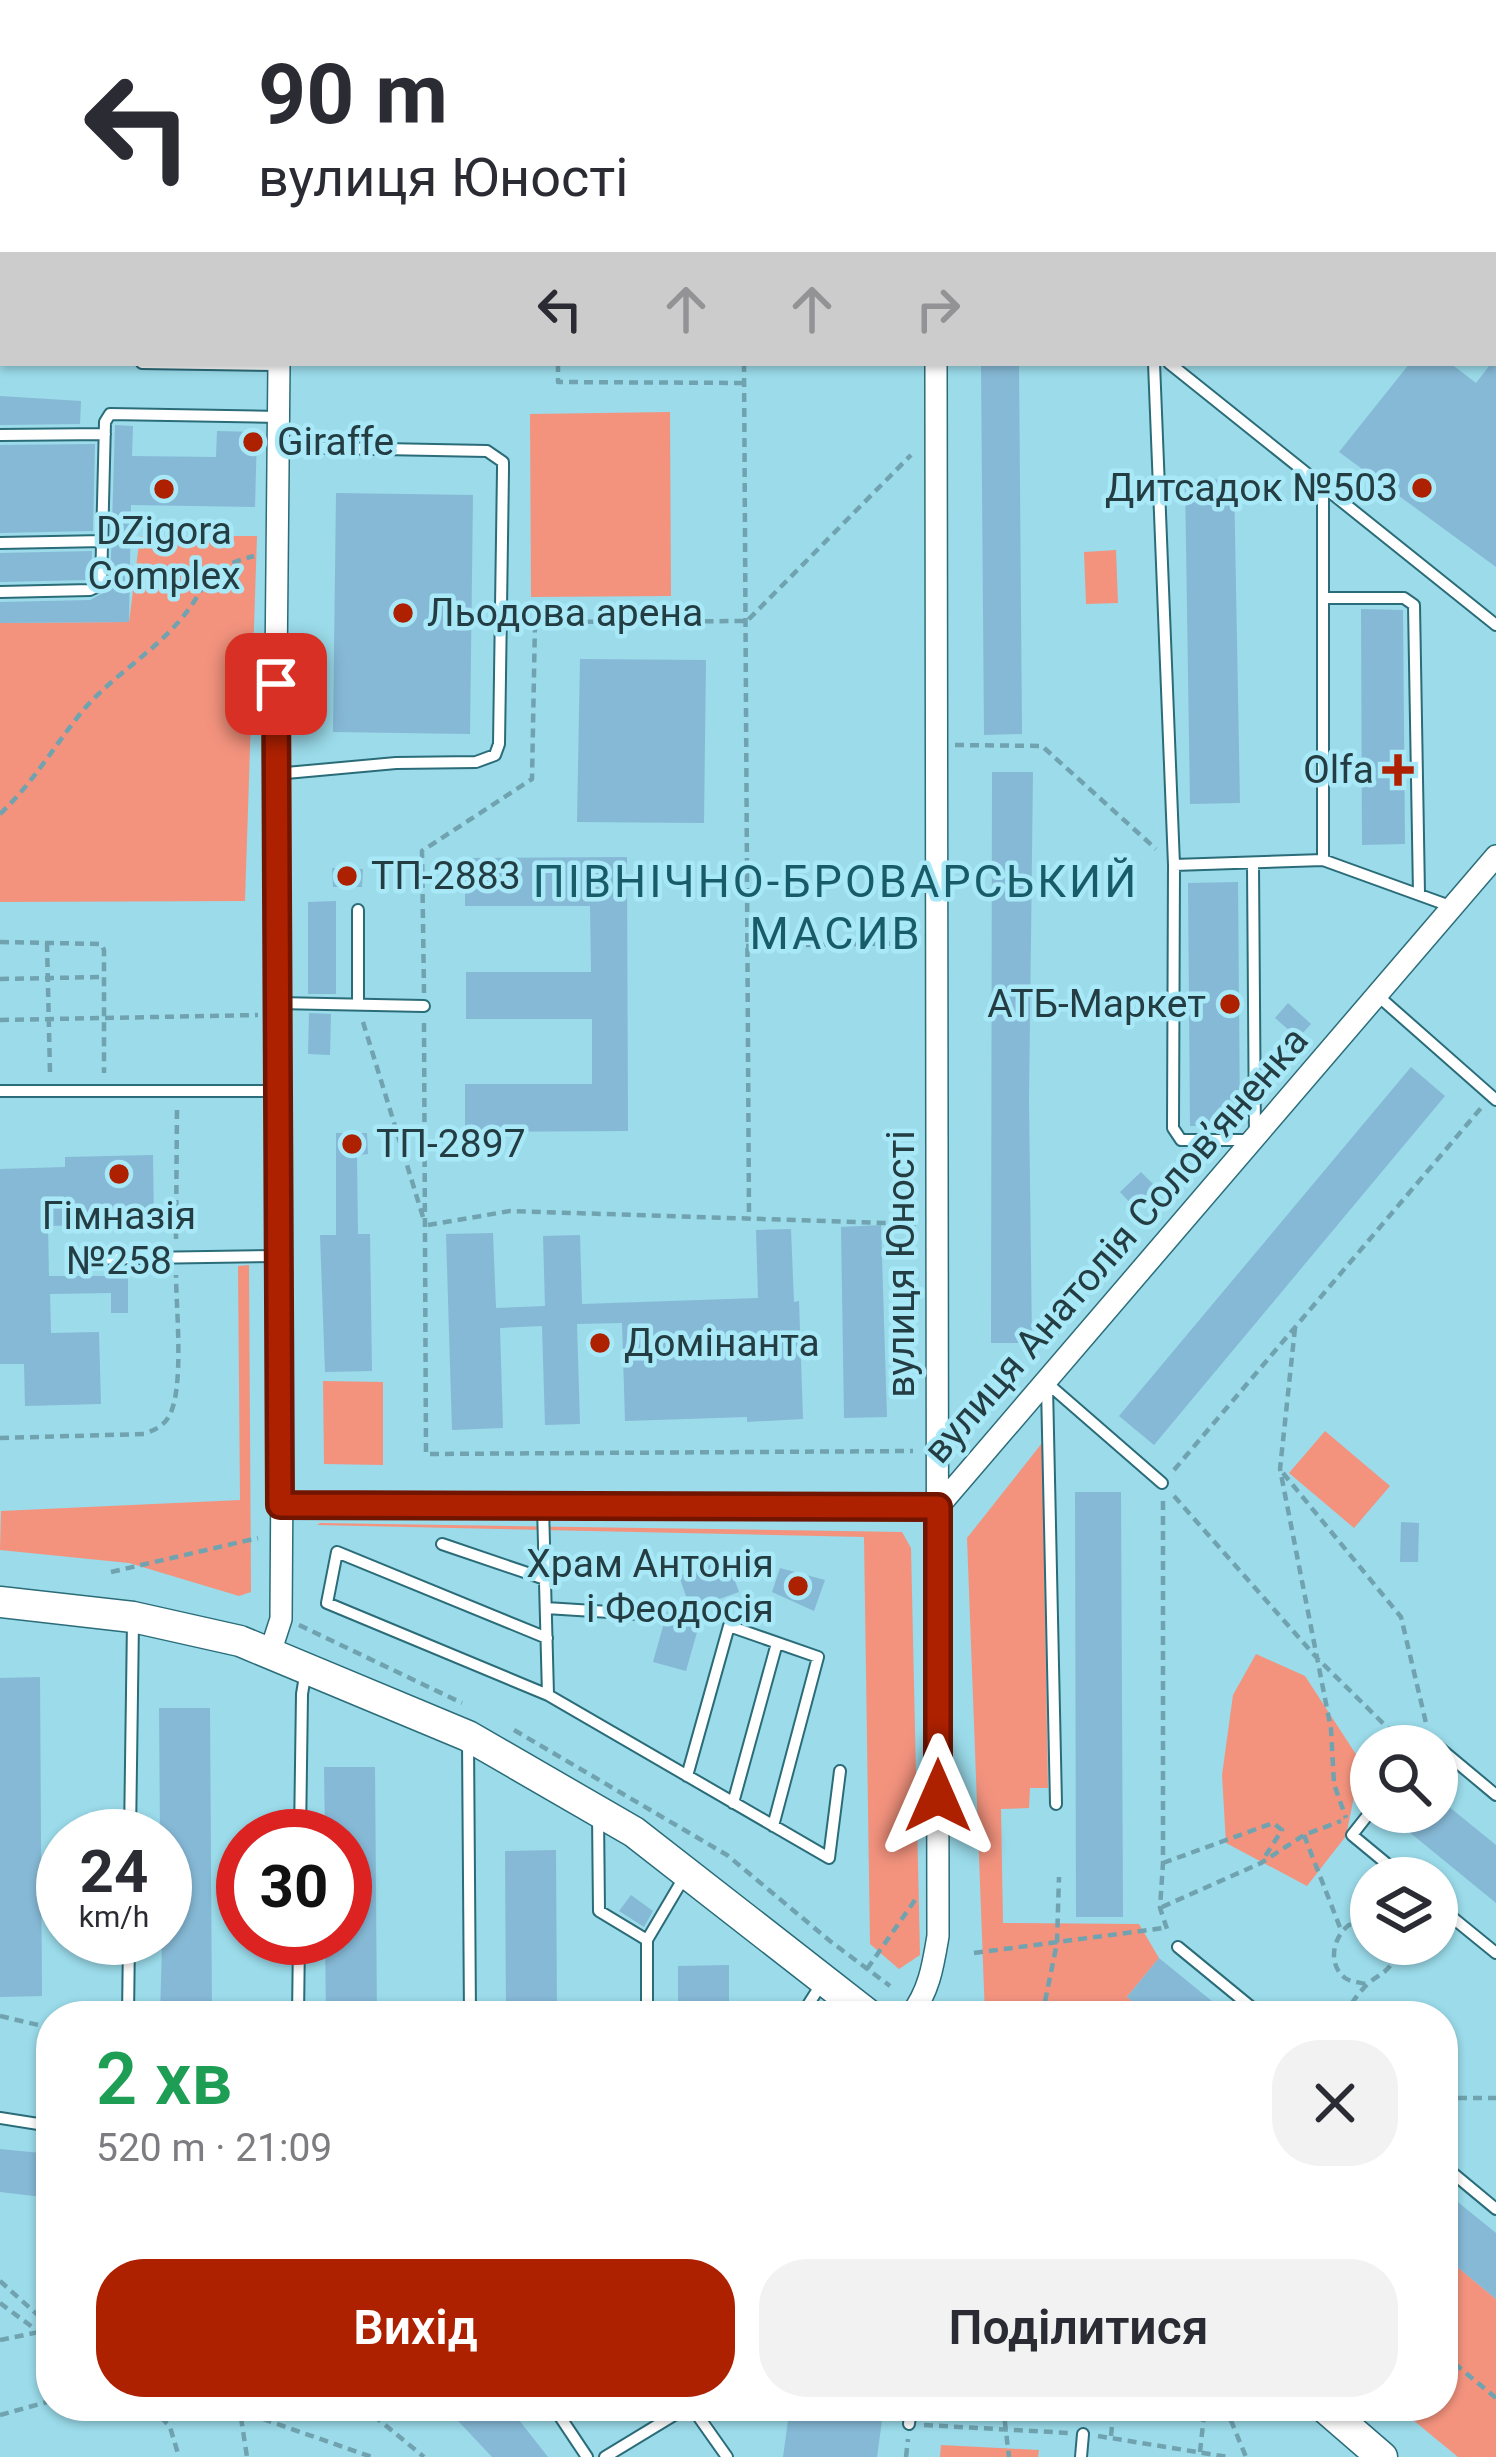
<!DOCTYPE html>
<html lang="uk">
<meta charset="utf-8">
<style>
body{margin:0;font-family:Roboto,sans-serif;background:#f2f2f3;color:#2b2b33;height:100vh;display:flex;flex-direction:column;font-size:45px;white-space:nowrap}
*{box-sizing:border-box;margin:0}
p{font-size:39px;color:#7c7c81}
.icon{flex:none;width:66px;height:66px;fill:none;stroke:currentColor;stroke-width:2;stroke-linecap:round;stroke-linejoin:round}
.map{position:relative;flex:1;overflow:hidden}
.side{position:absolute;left:36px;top:2001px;width:1422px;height:420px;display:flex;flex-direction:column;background:#fff;border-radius:48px;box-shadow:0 3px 9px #0004}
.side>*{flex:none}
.banner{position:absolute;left:0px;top:0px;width:1497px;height:366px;box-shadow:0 3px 9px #0004;background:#fff;color:#2b2b33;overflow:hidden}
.buttons{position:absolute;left:1350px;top:1725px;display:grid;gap:24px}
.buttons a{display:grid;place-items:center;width:108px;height:108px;border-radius:50%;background:#fff;box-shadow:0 3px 9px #0004;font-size:60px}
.speed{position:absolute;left:36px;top:1809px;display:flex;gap:24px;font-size:60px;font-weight:700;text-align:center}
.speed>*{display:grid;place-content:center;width:156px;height:156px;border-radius:50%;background:#fff;box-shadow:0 3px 9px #0004;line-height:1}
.speed small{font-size:30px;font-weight:400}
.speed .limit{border:18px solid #d22;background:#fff;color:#111}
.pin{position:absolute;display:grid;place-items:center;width:102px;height:102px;color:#fff;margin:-51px;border-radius:24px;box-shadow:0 6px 18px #0006}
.me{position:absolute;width:132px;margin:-66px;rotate:0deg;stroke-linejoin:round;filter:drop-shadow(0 0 9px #0008)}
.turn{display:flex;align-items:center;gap:42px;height:252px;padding:0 60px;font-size:54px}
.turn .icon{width:156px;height:156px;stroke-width:2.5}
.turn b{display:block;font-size:84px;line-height:102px}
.lanes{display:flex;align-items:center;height:114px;padding:0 60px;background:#0003;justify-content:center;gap:60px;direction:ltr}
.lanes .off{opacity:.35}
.round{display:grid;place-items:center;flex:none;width:126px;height:126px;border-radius:48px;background:#f2f2f3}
.summary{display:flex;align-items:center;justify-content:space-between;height:204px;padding:0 60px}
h1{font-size:72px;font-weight:600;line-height:90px;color:#1e9e55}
.primary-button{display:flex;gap:24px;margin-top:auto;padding:24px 60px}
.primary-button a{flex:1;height:138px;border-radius:48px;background:#ae2100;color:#fff;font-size:48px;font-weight:600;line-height:138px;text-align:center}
.primary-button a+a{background:#f2f2f3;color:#2b2b33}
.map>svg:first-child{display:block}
</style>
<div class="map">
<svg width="1496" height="2457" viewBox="0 0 1496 2457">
<rect width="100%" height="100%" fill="#9bdbea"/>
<path fill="#f3937e" d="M670,412l1,184 -140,1 -1,-183z
M140,536h117l-12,365 -245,1v-279l129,-1z
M1116,550l2,53 -32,1 -2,-52z
M249,1265l2,327 -12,4 -110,-33 -129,-13 1,-39 239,-11 -2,-234z
M323,1381l60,1v83l-59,-1z
M1325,1431l65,55 -36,42 -65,-55z
M1042,1443l6,345h-18l-1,20 -28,1 2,114 136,1 20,34 -32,39 23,19h-165l-18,-478z
M320,1523l582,9 9,16 9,407 -21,14 -29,-25 -6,-407 -547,-12z
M1256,1654l49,22 56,86 -15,74 -39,50 -81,-43 -4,-68 11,-80z
M1443,2255l53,44v158h-38l-62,-51h47z
M941,2445l98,5 -1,7h-98z"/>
<path fill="#86b9d6" d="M1496,357v210l-157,-115 71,-89h40l26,20z
M981,363h38l3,371 -38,1z
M0,396l81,5 -1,23 -80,1z
M115,425l18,1 -1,30 84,1 1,-26 40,1 -2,75 -124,-2 -2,117 -129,1v-21l90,-2 20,-11z
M95,444l-2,87 -93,2v-88z
M1234,479l6,324 -50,1 -5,-324z
M336,493l137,2 -3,239 -137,-2z
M92,551l-1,28 -3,1 -88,2v-29z
M1361,609l42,1 2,234 -43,1z
M580,659l126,1 -2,163 -127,-1z
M992,772h41l-4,328 3,243h-41z
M627,857l1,274 -163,1v-48h127v-65h-126v-47h125l-1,-66h-125v-48z
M332,868l31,1 -1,18h-29z
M1238,882l2,244h-50l-2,-243z
M336,901v93h-28v-92z
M1288,1003l23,21 -13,14 -23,-20z
M309,1013l22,1 -1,41 -22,-1z
M1411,1067l34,29 -291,349 -35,-29z
M336,1133h31l1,21 -11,1 1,79h12l2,137 -47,1 -5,-137h16z
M153,1155l1,68 -106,3 1,50h79v37h-17v-20l-61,1 1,39 48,-1 2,72 -76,2 -1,-42h-24v-195l65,-2v-10z
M1141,1172l15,15 -22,20 -14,-15z
M881,1225l6,192 -43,1 -3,-191z
M791,1229l3,73 5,-1 4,118 -56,3v-5l-122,4 -3,-98 -45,1 3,100 -35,1 -3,-99 -42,2 3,100 -51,2 -6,-196 47,-1 3,75 49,-2 -2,-70 37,-1 2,69 176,-6 -2,-68z
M1075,1492h46l2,425h-47z
M1401,1522l18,1 -1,39h-18z
M727,1559l12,33 -34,12 -19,67 -33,-9 14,-50 27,7 -15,-43z
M780,1568l45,12 -11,31 -42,-19z
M40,1677l2,319 -42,1v-319z
M159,1708h51l2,308h-52l5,-180h-5z
M324,1767h51l2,249h-51l-1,-78h20v-102h-20z
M1437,1797l59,48v58l-88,-72 16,-19h13z
M556,1850l1,166h-51l-1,-165z
M631,1895l22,16 -9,16 -25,-16z
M1159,1958l43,35 28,23h-80l-23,-19z
M729,1965v51h-51v-50z
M0,2149l51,5v44l-51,-6z
M1443,2190l53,43v66l-53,-44z
M444,2406h64l40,51h-56z
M790,2406h94l-7,51h-94z"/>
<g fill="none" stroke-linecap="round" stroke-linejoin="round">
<defs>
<path id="lane" d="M1265,0v3
M1393,0v3
M165,3v-3
M1156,3v-3
M1494,5h2
M142,363l137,2
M1154,363l20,502 -1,263 8,12h74l-2,-275
M1169,363l327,262
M0,435l105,-1
M1323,486v374
M0,543l104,-2
M0,592l90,-2 11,-5 4,-163 5,-8 169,3
M1323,598h81l10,7 5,289
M275,774l121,-11 80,-1 19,-7 4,-11 4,-274v-8l-16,-11 -209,-4
M1174,865l149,-5 127,46
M1377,995l119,105
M277,1003l147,3
M358,1003v-93
M0,1091h277
M77,1259l201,-3
M1047,1383l115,100
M1047,1386l9,418
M543,1506c2,63 3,126 5,189l-221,-92 10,-51 210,86
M442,1544l103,35
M546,1608l95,6
M548,1695l281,163 11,-87
M468,1740l2,276
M1425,1746l5,-6 66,55
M687,1776l42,-150 89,31 -45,169
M733,1803l44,-160
M1371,1811l-19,24 52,43
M598,1814l1,97 48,29
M130,1836l3,-215
M300,1836l2,-142 4,-24
M1437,1905l59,48
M1178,1947l84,69
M128,2016l1,-78
M298,2016l1,-78
M647,2016v-76l39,-66
M801,2016l21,-33
M0,2118l51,8
M1443,2165l53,44
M553,2406l34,51
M691,2406l36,51
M909,2424l2,-18
M605,2457l84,-51
M1081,2457l2,-23"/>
<path id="street" d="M280,3v-3
M936,3l1,-3
M1017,3l3,-3
M280,1505l658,2
M938,1507l558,-651
M270,1653l11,-34 1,-149 -7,-696 4,-411
M910,2016c19,-24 23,-50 28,-80l-2,-1573"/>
<path id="secondary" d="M0,1602l133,15 107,24 228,95 166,96 236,184
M1323,2406l59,51"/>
</defs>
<use href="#lane" stroke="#2b6c79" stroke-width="14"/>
<use href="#street" stroke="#2b6c79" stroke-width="24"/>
<use href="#secondary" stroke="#2b6c79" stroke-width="33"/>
<path stroke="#70a3af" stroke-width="4.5" stroke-dasharray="9 6" stroke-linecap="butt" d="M439,0v3
M743,0v3
M1494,258l2,2
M558,363v19l186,1
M744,363l5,856
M955,745l87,1 114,103
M0,814c32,-30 53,-66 80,-100 29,-36 72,-60 101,-95 32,-38 16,-47 73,-63
M0,942l101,2 3,6v123
M47,943l3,130
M746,946l166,-3
M0,979l102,-2
M424,993l-2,-142 110,-72 3,-157 212,-1 164,-166
M0,1020l258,-5
M363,1022l60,195
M424,1023l2,431 487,-3
M428,1225l82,-14 409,13
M176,1239l1,-132
M1295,1328l-15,141 51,260 3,55 12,34
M0,1438l144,-4c10,-4 18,-7 24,-16 17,-26 8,-110 8,-143
M1174,1470l307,-362
M1283,1473l118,144 25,106
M1174,1496l142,161 90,89
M1163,1501v362l-3,45 8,24
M111,1572l147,-34
M299,1625l163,78
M514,1730l213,125 103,86 60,45
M1304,1835l37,95
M1163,1863l110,-40 9,7 -18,28
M1162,1907l99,-44 43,-28 37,-14
M974,1953l190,-25
M867,1969l48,-69
M1365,1984c-6,-2 -14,-2 -20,-6 -18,-14 -12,-41 4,-53l22,-2
M1045,2003l12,13
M0,2016l51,12
M1042,2016l15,-73 2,-66
M1344,2016c6,-9 11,-19 18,-26 15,-19 35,-15 32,-46
M1443,2098h53
M0,2281l51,46
M0,2303l39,29 4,50 6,19
M0,2340l39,-8 12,2
M1443,2354l53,44
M151,2406l19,21 9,30
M233,2406l7,5 7,46
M243,2406l-3,5 132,46
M362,2406l62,51
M1003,2406l6,51
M1225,2406l21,51
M0,2415l47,-13
M924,2425l145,8
M1098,2436l130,21
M1111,2436l3,-30
M1200,2452l5,-46
M906,2457l2,-18"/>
<use href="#lane" stroke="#fff" stroke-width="10"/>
<use href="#street" stroke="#fff" stroke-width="21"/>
<use href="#secondary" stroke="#fff" stroke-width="30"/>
</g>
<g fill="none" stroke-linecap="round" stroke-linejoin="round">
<defs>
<path id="route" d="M276,684l4,821 658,2v289"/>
</defs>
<use href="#route" stroke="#711500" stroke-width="30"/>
<use href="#route" stroke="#ae2100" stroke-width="21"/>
</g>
<g fill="#ae2100" stroke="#a8e8f7" stroke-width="4.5">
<circle cx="253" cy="442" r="12"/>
<circle cx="1422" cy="488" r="12"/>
<circle cx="164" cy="489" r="12"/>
<circle cx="403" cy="613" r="12"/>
<path d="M1392 752h12v12h12v12h-12v12h-12v-12h-12v-12h12z"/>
<circle cx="347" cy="876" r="12"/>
<circle cx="1230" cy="1004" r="12"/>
<circle cx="352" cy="1144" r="12"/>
<circle cx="119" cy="1174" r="12"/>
<circle cx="600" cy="1343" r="12"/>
<circle cx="798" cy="1586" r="12"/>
</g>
<g text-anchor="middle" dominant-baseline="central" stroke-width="9" stroke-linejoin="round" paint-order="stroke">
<g font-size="39" fill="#233d43" stroke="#a8e8f7" text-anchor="start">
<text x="277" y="442">Giraffe</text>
<text x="1398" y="488" text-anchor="end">Дитсадок №503</text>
<text x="164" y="531" text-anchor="middle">DZigora<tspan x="164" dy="45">Complex</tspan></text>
<text x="427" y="613">Льодова арена</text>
<text x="1374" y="770" text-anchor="end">Olfa</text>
<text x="371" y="876">ТП-2883</text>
<text x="1206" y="1004" text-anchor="end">АТБ-Маркет</text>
<text x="376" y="1144">ТП-2897</text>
<text x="119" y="1216" text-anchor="middle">Гімназія<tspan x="119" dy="45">№258</tspan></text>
<text x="624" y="1343">Домінанта</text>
<text x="774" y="1564" text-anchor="end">Храм Антонія<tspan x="774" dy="45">і Феодосія</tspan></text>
</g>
<g font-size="39" fill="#233d43" stroke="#a8e8f7">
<text transform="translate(1116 1245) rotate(-49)">вулиця Анатолія Соловʼяненка</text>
<text transform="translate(901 1264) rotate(-90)">вулиця Юності</text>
</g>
<g font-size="45" letter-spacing="3" fill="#195c69" stroke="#a8e8f7">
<text x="836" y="881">ПІВНІЧНО-БРОВАРСЬКИЙ<tspan x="836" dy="52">МАСИВ</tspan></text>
</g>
</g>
</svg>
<div class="buttons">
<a><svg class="icon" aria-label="search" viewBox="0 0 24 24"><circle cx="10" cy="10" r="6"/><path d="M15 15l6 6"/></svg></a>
<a><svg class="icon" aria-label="layers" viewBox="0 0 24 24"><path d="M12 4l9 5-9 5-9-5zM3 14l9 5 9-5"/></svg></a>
</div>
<div class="speed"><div>24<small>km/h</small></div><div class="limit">30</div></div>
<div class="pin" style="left:276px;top:684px;background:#d93025"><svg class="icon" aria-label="arrive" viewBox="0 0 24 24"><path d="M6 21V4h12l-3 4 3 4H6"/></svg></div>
<svg class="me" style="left:938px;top:1796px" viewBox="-20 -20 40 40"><path d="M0-17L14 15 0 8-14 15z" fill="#ae2100" stroke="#fff" stroke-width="4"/></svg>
<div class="banner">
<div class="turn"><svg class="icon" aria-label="left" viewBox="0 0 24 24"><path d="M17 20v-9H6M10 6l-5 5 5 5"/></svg><div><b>90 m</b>вулиця Юності</div></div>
<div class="lanes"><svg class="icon" aria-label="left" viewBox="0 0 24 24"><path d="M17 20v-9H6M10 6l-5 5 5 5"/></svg><svg class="icon off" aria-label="ahead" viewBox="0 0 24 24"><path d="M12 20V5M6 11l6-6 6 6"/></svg><svg class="icon off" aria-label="ahead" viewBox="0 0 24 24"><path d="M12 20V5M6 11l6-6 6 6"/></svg><svg class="icon off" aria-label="right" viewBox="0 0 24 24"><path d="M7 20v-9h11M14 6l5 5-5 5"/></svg></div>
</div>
<section class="side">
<div class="summary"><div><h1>2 хв</h1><p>520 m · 21:09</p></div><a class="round"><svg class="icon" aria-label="close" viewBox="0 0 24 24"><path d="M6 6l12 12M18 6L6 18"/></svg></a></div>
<div class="primary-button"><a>Вихід</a><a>Поділитися</a></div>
</section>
</div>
